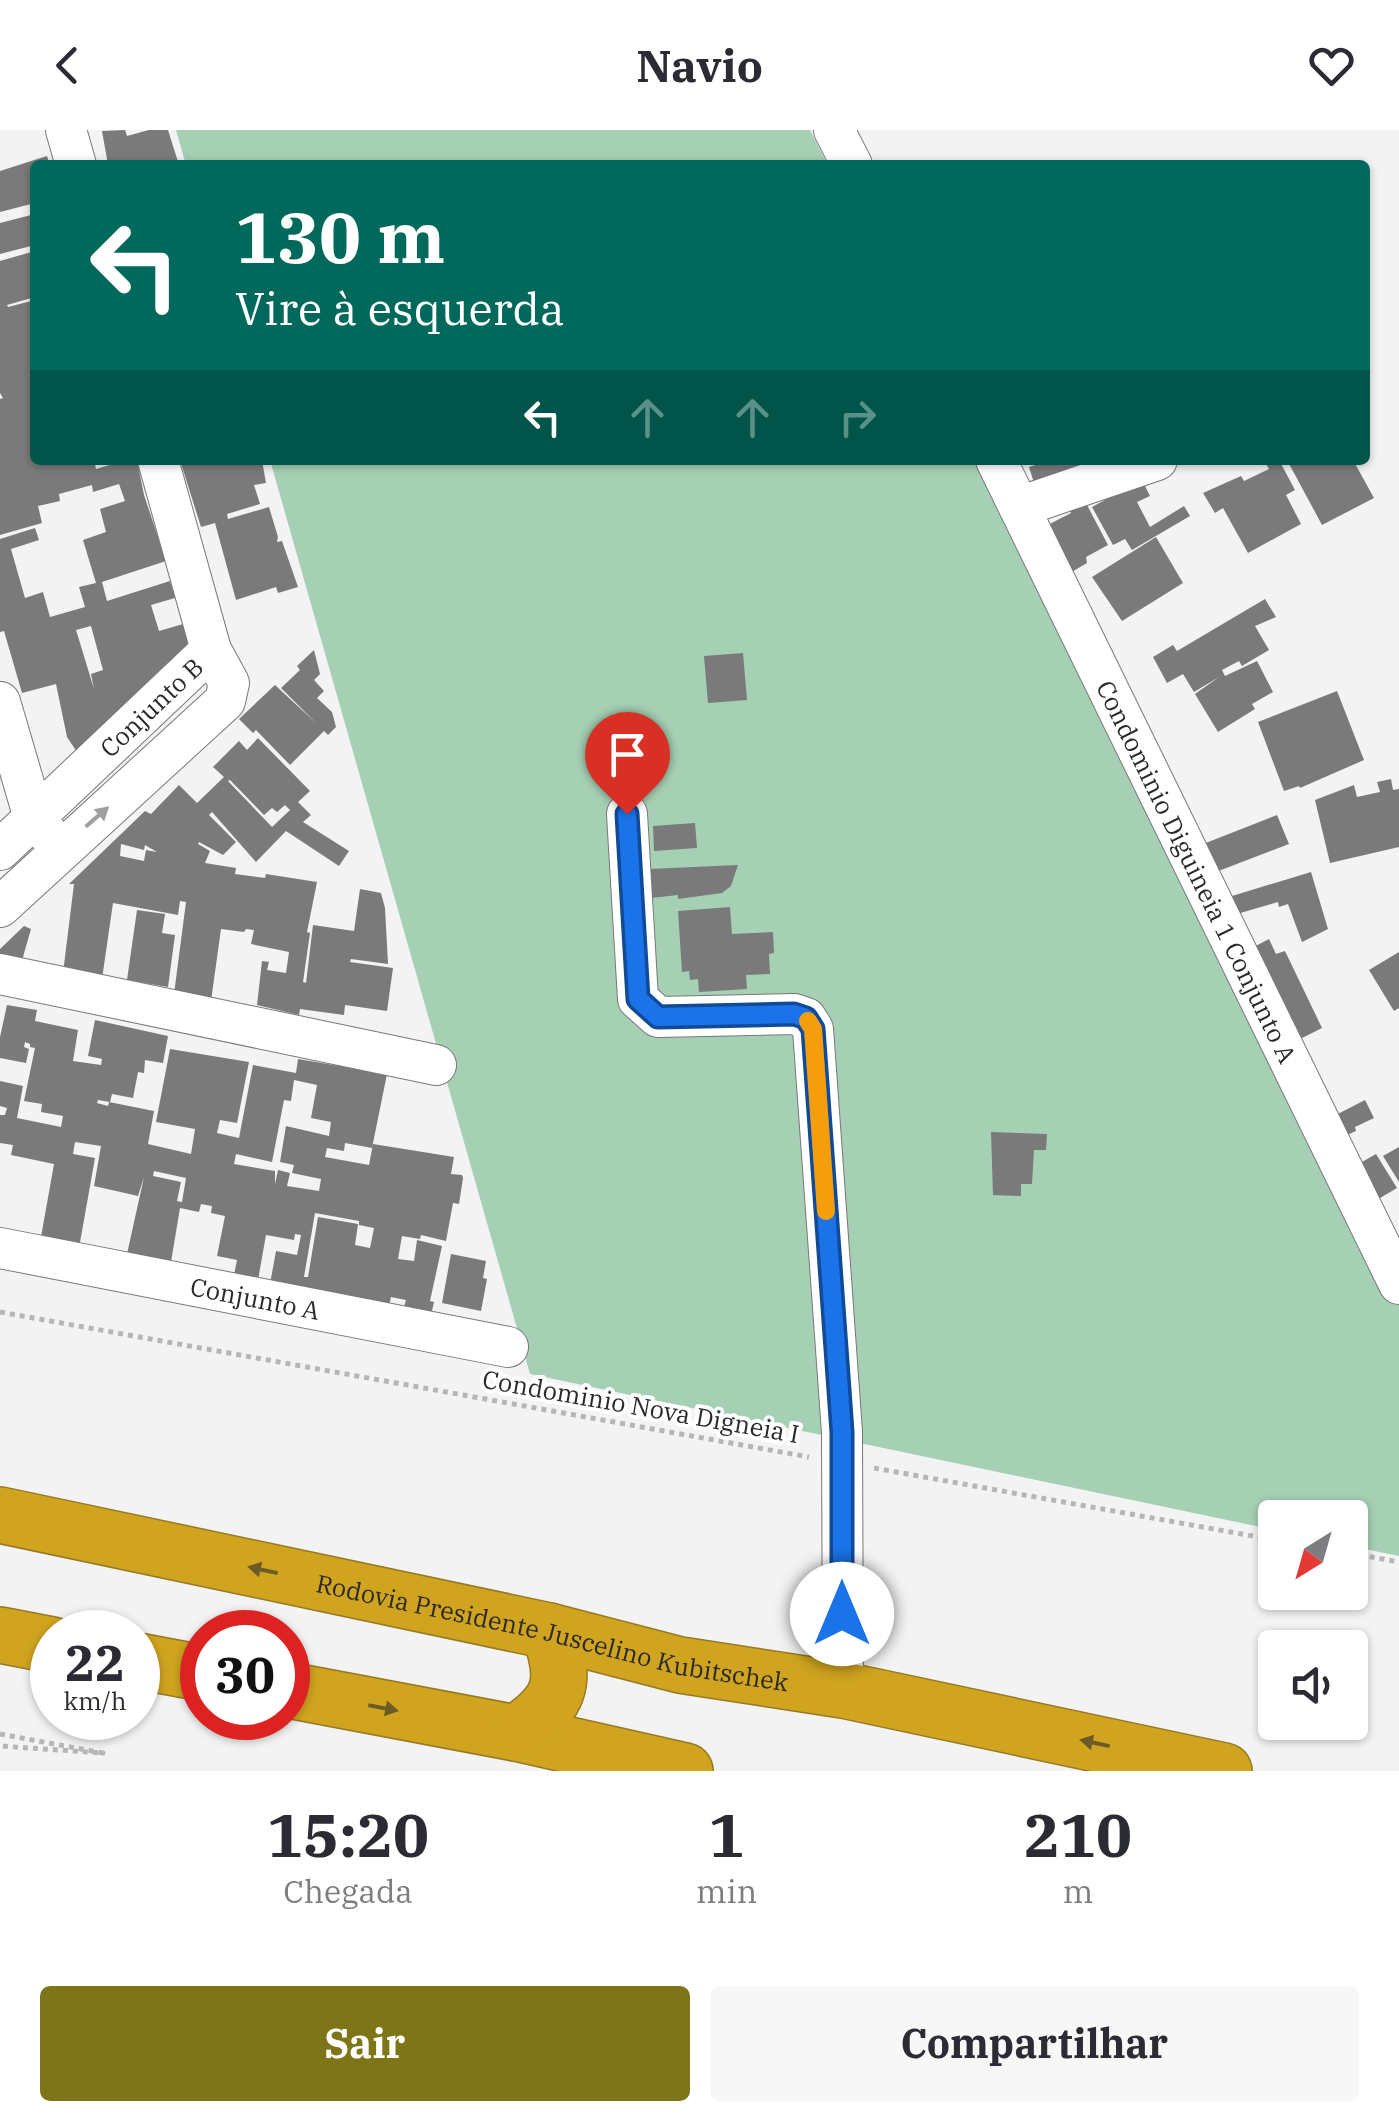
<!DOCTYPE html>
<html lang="pt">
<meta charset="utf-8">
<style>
body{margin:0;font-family:"IBM Plex Serif",serif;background:#f7f7f7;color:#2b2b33;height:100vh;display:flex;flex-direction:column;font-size:38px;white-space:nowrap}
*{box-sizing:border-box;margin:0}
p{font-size:32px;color:#7c7c81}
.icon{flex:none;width:55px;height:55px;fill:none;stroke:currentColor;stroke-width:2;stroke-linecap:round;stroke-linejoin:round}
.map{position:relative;height:1641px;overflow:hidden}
.panel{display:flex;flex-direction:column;background:#fff;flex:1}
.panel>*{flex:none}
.guide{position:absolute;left:30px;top:30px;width:1340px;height:305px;border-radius:10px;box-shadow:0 2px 8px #0004;background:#00695c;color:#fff;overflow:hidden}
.needle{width:65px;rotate:217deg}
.controls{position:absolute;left:1258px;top:1370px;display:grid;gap:20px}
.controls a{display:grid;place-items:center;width:110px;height:110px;border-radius:10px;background:#fff;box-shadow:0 2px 8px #0004;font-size:50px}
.speed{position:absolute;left:30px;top:1480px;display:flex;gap:20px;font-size:50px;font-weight:700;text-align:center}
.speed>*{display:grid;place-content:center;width:130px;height:130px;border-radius:50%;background:#fff;box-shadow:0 2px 8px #0004;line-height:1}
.speed small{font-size:25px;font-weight:400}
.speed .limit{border:15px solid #d22;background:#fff;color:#111}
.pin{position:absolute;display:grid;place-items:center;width:85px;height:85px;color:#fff;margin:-102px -42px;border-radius:50% 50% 50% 0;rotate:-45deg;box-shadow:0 0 10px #0007}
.pin .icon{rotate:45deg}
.me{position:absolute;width:110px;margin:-55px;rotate:0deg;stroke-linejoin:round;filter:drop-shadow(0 0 8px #0008)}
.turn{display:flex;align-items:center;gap:35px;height:210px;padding:0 40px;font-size:45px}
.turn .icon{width:130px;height:130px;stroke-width:2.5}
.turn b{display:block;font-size:70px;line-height:85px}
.lanes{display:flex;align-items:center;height:95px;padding:0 40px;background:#0003;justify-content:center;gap:50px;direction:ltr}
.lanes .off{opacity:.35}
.eta{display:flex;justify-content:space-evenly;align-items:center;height:170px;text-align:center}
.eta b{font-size:60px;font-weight:800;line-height:70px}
.primary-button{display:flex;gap:20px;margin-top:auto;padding:20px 40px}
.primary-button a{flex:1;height:115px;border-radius:10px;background:#7d7518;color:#fff;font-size:40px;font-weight:800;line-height:115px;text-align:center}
.primary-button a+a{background:#f7f7f7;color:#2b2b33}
header{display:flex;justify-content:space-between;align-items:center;height:130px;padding:0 40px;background:#fff;font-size:45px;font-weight:800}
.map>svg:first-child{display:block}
</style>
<header><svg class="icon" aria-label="back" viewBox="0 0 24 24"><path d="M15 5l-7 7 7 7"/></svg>Navio<svg class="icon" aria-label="heart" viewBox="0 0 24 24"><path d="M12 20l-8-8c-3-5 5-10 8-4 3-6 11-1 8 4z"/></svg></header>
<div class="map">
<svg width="1399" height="1641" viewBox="0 0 1399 1641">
<rect width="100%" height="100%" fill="#f3f3f4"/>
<path fill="#a5d0b3" d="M176,0h634l18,35h-642z
M270,330h707l422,837v259l-49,-10v-28h-75v12l-745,-156z"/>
<path fill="#7a7a7b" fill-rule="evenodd" d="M125,0l2,6 22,-6h19l11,35h-71l-6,-34z
M47,26l3,9h-15v38l-35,9v-41z
M35,84v31l-35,9v-31z
M35,121v46l-28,8 1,2 27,-7v160h59l2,9 24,-7 -1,-2h18l7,35 22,66 -64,21 5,19 63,-20 5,17 -24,7 8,26 24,-7 7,24 -111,107 -12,-18 -11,-53 -34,9 -18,-62 -4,1v-93l35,-11 4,12 -28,9 14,49 18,-6 7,25 35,-10 -6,-20 17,-4 -13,-43 23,-8 -6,-23 25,-8 -6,-17 -26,8 -1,-7 -33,9 1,7 -22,5 4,17 -42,12v-136l3,-1 -3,-5v-132zM91,496l12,44 -12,4 3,15 -18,-59z
M180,330h82l4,23 -12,2 6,19 -33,10 1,5 41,-12 9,30 -1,5 5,-1 16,46 -20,6 -2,-6 -40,13 -21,-77 -14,4z
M1051,330h61l-78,23 -5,-16z
M1275,330h4l16,30 -9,5 15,29 -53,29 -25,-45 -8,5 -12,-20 38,-17 3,5 25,-12 -3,-5z
M1287,330h66l21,38 -52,27z
M1142,350l8,16 -13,6 13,25 34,-21 6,10 -58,34 -7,-11 -12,6 -21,-38z
M1068,374l19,1 21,40 -22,12 1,6 -24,14 -23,-48 31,-16z
M1156,407l27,46 -61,38 -30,-44z
M1265,469l11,18 -21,9 14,24 -27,16 -3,-5 -17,9 3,6 32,-15 16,31 -21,12 3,5 -37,23 -23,-38 24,-17 -25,15 -11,-18 -16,9 -14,-26 20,-12 4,6z
M314,520l6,24 -6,6 10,11 -7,7 15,14 4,15 -8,8 -4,-4 -34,34 -34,-35 -3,3 -14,-14 36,-34 41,38 -35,-35 19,-18 -3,-4z
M743,523l4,47 -39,3 -4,-47z
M1337,561l27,69 -64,28 -1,-2 -15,5 -26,-69z
M258,608l52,53 -12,11 13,13 -8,7 46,29 -10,15 -53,-35 -30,31 -44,-50 -3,3 27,27 -13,13 -24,-13 -1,2 12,7 -5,12 31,5 -1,6 30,4 1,-4 51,8 -10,50 3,1 -7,49 3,1 7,-58 41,6 6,-42 21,4 4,15 3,56 -37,-5 -1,3 43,6 -6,43 -42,-6 -1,10 -44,-6 -1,6 -42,-10 5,-44 7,1 -2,8 19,3 3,-21 -38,-8 3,-14 -8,-1 -2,3 -23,-3 -10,72 -37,-7 12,-92 -6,-1 -2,14 -65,-12 -11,76 -39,-6 11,-89h-5l76,-73 6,3 28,-29 18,18 27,-26 -11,-10 26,-26 8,9zM230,650l34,35 8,-7 5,4 8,-7 5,5 -18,17 -44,-46zM121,714l23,6 1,-5 12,7 -11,-2 -2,11 -24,-5z
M1391,649l2,11 6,-1v58l-69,16 -15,-63 39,-15 3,12 23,-5 -3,-10z
M1277,685l12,29 -81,31 -15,-27z
M695,693l2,25 -43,3 -1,-25z
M738,735l-7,21 -9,7 -44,6v-4l-27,3 -2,-29z
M1311,742l17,57 -26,13 -14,-38 -9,3 -1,-5 -41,12 -5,-18z
M730,777l2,27 41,-2 1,21 -5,1 1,20 -24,1 1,14 -48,3 -1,-13 -8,1 -1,-9 -7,1 -4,-61z
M137,780l28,4 -3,19 13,2 -7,52 -41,-7z
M24,796l7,3 -10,35 -21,-4v-11z
M1269,809l7,15 9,-3 37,77 -30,15 -46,-92z
M1399,822v56l-5,3 -25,-41z
M7,875l30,5 -2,11 43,9 -5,31 28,4 1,-6 -14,-3 7,-36 73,16 -5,27 -18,-3 -1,13 -6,-1 -5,26 -21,-4 -2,8 -12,-2 -1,3 11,3 1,-4 45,9 -6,33 43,10 4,-25 -39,-7 14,-73 79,13 -12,61 -17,-3 -3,13 22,5 14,-73 43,8 2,-14 89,15 -15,74 -27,-5 -1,8 -17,-3 -2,9 44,8 4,-21 81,13 -3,17 11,1 1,3 -4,26 -6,-1 -7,38 -25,-6 -1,4 -18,-3 -4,23 16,2 3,-21 25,6 -12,55 4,1 -3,13 -28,-5 3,-10 -15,-3 -2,9 -119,-22 6,-33 21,4 4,-20 -6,-1 -1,6 -28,-5 -8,45 -24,-5 3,-15 -20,-4 8,-40 -14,-3 1,-7 -11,-2 -2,8 -19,-4 -9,54 -44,-8 17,-77 -6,19 -44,-10 7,-40 -26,-4 -2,12 22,4 -16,90 -38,-11 13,-73 -43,-9 2,-10 -13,-2v-28h5l2,-7 -7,-2v-25l23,5 -6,32 44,9 2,-11 -22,-4 1,-8 -18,-3 11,-53 -5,-1v-3l-5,-2 -1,5 5,2 -3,14 -26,-5v-21zM294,950l23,5 -6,33 20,4 -2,14 -43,-10 -6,36 14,3 -2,8 29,6 -2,12 -32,-5 3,-13 -12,-3 -3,14v-13l-41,-7 2,-10 36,8 12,-62 7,1zM154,1041l32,7 -4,24 -5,-1 4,-19 -28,-6zM315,1083l44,8v4l15,3 -4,20 -15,-3 3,-21 -40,-7 -10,60h-4z
M1365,970l9,18 -19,9 1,4 -9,4 -17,-17z
M991,1002l56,2 -1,16h-12l-2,34h-11v12l-28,-1z
M1399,1017v35l-16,-26z
M1376,1024l21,34 -22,13 -20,-35z
M451,1124l35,7 -3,17 4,1 -6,32 -39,-8z"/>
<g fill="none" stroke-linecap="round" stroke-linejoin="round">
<defs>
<g id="minor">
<path d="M66,0l10,35"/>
<path d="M834,0l18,35"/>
<path id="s1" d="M996,330l403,824"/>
<path d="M1019,377l138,-47"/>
<path d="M0,572l34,116 13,15"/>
<path d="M627,684l11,185 20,18 136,-3 12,4 7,11 29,403 1,258"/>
<path id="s2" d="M0,720l211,-200"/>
<path d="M0,777l225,-206 4,-18 -18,-33 -53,-190"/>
<path d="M0,844l436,91"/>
<path id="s3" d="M0,1118l508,99"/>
</g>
<g id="highway">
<path id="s4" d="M0,1385l549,116 131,34 163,25 381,81"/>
<path d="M0,1505l52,10"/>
<path d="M138,1531l64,12"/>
<path d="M288,1560l228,43 169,38"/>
<path d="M516,1603c45,-30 52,-50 33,-102"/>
</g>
</defs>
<use href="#minor" stroke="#787879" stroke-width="42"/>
<use href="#highway" stroke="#967923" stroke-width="58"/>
<path stroke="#b6b6b7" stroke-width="5" stroke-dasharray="5 5" stroke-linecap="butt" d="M0,1182l809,145
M874,1338l401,72
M1350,1423l49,9
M0,1604l103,19 -103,-7"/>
<use href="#minor" stroke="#fff" stroke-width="40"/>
<use href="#highway" stroke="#d0a41f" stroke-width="55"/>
</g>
<defs><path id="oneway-solid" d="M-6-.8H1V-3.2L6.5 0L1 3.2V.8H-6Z" transform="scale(2.5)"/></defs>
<use fill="#9f9fa0" href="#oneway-solid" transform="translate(97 687) rotate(-41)"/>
<g fill="#6c5b26">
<use href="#oneway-solid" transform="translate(263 1440) rotate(-168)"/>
<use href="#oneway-solid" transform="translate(383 1578) rotate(11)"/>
<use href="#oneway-solid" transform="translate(1095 1613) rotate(-168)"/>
</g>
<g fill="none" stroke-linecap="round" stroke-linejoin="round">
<defs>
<path id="route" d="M627,684l11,185 20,18 136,-3 12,4 7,11 29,403v182"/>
</defs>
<use href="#route" stroke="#114b97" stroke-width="25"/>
<use href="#route" stroke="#1a73e8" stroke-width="18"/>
<path stroke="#f59e0b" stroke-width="18" d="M808,891l5,8 13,182"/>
</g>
<g text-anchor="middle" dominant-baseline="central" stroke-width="8" stroke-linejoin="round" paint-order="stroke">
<g font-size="25" fill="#2a2a2b" stroke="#fff">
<text stroke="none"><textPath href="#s2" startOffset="208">Conjunto B</textPath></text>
<text stroke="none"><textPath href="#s1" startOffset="458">Condominio Diguineia 1 Conjunto A</textPath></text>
<text stroke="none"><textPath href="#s3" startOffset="260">Conjunto A</textPath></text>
<text transform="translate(641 1276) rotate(10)">Condominio Nova Digneia I</text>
<text stroke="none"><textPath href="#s4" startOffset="565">Rodovia Presidente Juscelino Kubitschek</textPath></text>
</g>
</g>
</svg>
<div class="controls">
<a><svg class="needle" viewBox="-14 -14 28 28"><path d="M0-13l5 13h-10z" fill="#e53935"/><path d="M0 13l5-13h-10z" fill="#7c7c81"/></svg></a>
<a><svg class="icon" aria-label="sound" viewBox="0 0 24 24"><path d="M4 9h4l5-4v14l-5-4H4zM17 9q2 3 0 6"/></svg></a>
</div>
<div class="speed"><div>22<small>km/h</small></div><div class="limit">30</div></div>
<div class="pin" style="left:627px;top:684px;background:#d93025"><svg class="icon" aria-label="arrive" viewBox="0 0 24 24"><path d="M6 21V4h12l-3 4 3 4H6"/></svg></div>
<svg class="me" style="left:842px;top:1484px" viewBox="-20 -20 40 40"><circle r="19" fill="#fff"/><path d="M0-13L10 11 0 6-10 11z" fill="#1a73e8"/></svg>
<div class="guide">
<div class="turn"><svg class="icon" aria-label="left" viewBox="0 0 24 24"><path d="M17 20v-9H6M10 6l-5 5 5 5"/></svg><div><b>130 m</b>Vire à esquerda</div></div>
<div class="lanes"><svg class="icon" aria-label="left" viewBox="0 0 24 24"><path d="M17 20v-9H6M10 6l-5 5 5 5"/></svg><svg class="icon off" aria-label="ahead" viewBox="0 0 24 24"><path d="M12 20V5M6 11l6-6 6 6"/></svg><svg class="icon off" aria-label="ahead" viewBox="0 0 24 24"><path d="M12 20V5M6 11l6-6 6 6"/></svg><svg class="icon off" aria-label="right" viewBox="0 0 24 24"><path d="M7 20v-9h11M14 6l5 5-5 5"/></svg></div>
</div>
</div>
<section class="panel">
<div class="eta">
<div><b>15:20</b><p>Chegada</p></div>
<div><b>1</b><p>min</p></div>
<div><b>210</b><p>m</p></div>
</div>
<div class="primary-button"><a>Sair</a><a>Compartilhar</a></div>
</section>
